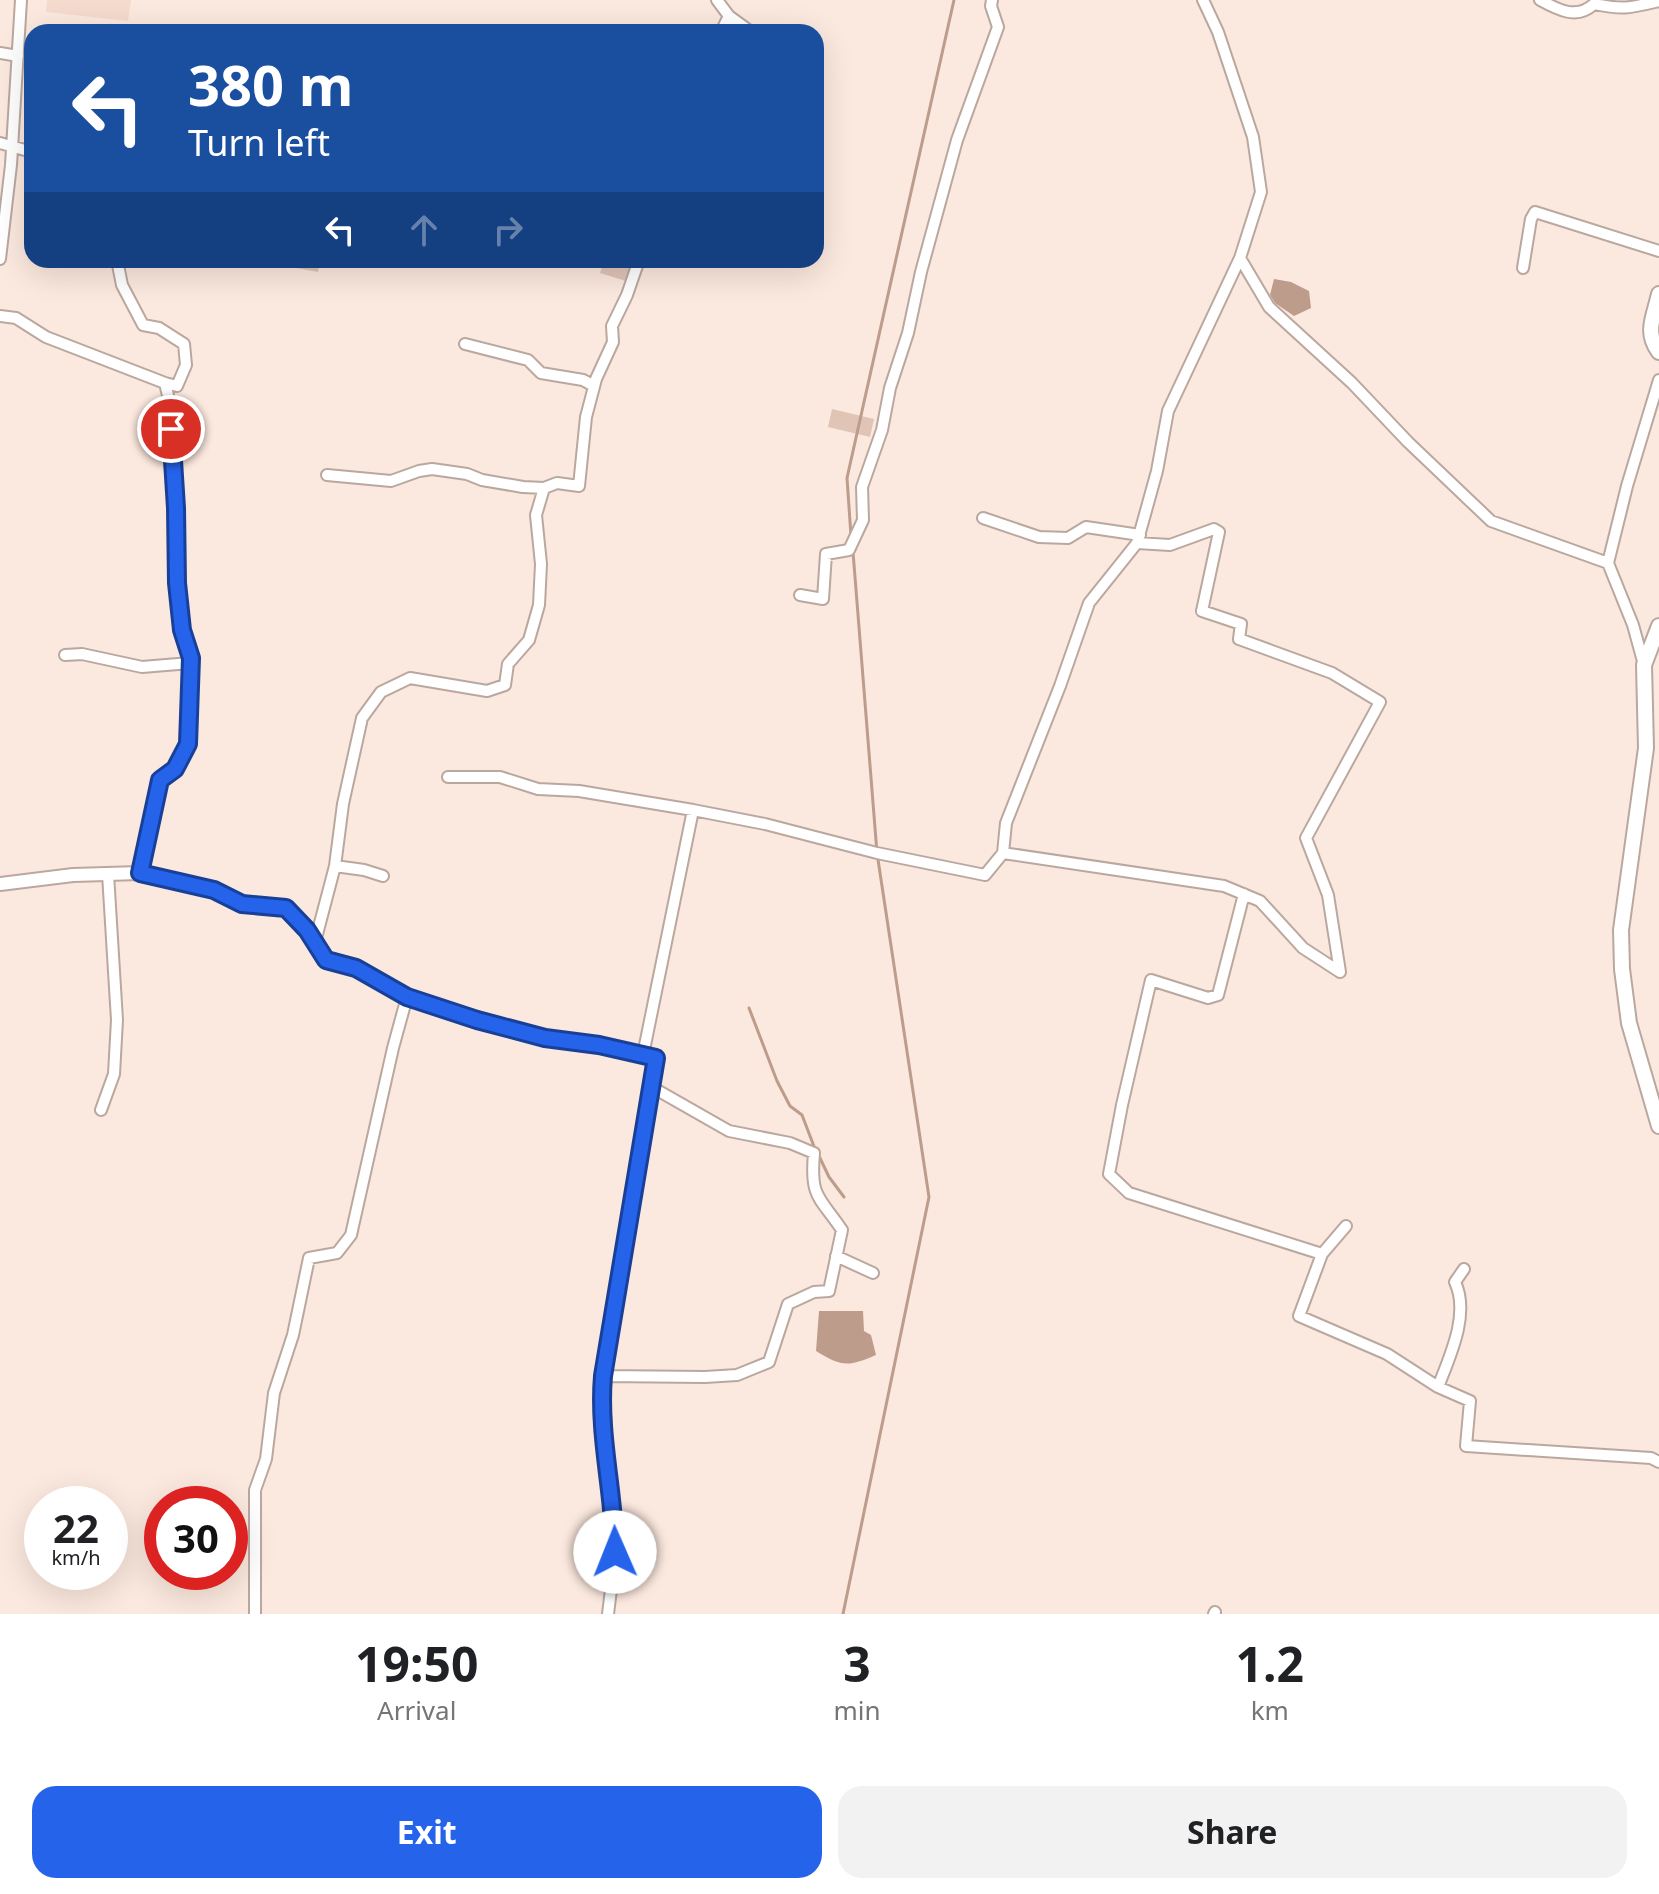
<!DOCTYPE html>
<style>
body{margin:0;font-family:"Noto Sans",sans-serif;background:#f2f2f2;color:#202124;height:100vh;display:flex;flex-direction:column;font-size:30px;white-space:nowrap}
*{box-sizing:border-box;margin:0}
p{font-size:26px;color:#757577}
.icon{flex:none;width:44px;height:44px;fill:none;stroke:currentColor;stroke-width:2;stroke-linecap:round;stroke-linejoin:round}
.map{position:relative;height:1614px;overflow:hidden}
.side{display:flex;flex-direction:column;background:#fff;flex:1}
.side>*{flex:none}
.guide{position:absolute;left:24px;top:24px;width:800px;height:244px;border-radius:24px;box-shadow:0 8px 32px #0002;background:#1a4fa0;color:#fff;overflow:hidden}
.speed{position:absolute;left:24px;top:1486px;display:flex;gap:16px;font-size:40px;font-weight:700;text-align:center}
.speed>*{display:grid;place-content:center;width:104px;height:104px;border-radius:50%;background:#fff;box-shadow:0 8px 32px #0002;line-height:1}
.speed small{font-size:20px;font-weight:400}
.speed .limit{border:12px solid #d22;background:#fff;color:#111}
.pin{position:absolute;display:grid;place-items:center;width:68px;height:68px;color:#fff;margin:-34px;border:4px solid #fff;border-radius:50%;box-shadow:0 2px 8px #0007}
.me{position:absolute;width:88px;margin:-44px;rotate:359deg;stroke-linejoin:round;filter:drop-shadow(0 0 6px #0008)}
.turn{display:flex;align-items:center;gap:28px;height:168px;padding:0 32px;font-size:36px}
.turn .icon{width:104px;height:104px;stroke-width:2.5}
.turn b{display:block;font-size:56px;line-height:68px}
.lanes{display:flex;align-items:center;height:76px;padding:0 32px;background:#0003;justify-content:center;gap:40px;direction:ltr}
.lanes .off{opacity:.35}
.eta{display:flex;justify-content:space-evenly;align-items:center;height:136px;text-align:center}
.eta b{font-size:48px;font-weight:700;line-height:56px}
.primary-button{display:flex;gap:16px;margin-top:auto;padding:16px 32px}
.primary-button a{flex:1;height:92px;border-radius:24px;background:#2563eb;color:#fff;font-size:32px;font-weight:700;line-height:92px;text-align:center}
.primary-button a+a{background:#f2f2f2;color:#202124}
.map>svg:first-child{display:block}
</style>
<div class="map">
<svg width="1659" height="1614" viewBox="0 0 1659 1614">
<rect width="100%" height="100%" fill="#fbe8de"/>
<path fill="#f4dbcd" d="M47,0h84l-3,21 -82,-9z"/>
<path fill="#e0c5b7" d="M274,260h46l-2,12 -45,-8z
M604,260h32l-7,22 -29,-9z
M832,409l42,10 -4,18 -42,-10z"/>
<path fill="#bd9c8c" d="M1274,279l17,3 18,9 2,17 -17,8 -19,-13 -5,-8z
M819,1311h44l1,20 7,4 5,20c-28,12 -34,12 -60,-4z"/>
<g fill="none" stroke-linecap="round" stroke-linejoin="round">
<path stroke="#bd9c8c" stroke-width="3" d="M851,536l-4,-58 107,-478
M749,1008l28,73 13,25 12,9 13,34
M819,1156l10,21 15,20
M843,1614l86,-417 -52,-344 -24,-301"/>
<defs>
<path id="minor" d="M717,0l12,16 -8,16
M1203,0l15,32 35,105 8,55 -21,66 29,49 83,76 56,59 83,79 117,42 25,62 11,40
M1540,0c18,10 37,20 54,4 30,6 36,4 65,-3
M729,16l22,16
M0,53l18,3
M0,143l32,9
M0,259l11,-94 10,-165
M117,260l5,25 21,40 16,3 25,16 2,21 -9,21 -12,-3
M1523,268l8,-49 4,-7 124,39
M0,316l16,2 30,19 119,46 5,21 6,99 1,80 5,47 9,28 -3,86 -13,25 -15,11 -20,93
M465,344l63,16 13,13 42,7 11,6
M327,475l64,6 28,-10 13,-2 35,5 15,6 41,7 21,1
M983,518l56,19 29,1 18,-11 54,8
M1137,543l33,2 44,-16 5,3 -17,79 39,13 -2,15 93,34 48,29 -74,136 22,57 12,77
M1608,563l19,-77 32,-106
M800,595l23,4 3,-45 23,-4 14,-30 -1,-33 20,-57 8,-42 18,-55 13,-61 36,-132 41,-113 -7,-21 1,-6
M65,655l17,-1 60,13 48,-4
M448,777h52l38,12 41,2 114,19 72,14 112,29 108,22 18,-22 3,-30 54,-137 29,-83 48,-60 20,-72 11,-60 72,-153
M1003,853l221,33 36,15 43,47 37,24
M335,866l29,4 19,6
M184,882l30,8 28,14 44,4 21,22 19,30 30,8 51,29 70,23 68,18 54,7 57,13 -6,28 79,45 61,12 24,10c-4,45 5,43 28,77l-13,61 -15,1 -26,12 -19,58 -32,13 -32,2 -102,-1c-4,47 8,91 11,138 3,33 -2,67 -6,100
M1244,894l-26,101 -10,3 -57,-18 -29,125 -13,69 20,19 193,61
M315,942l20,-76 8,-62 19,-86 19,-26 29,-14 77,13 18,-6 3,-21 21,-24 10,-35 2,-41 -5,-49 8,-27 13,-5 22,3 7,-69 10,-38 17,-37 -1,-16 15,-31 12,-35
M643,1055l50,-245
M101,1110l13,-36 3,-54 -9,-146
M1346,1226l-24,28 -23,62 88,38 51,33
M836,1256l37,17
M1464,1269l-9,13c15,32 -5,74 -17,105l32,14 -4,45 185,12 8,4
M603,1376l47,-290
M255,1614v-124l11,-31 8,-66 19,-58 16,-77 28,-5 14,-18 42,-187 14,-51
M1214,1614l1,-2"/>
<path id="tertiary" d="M0,884l73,-9 67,-2 44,9"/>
<path id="secondary" d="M1659,294c-5,23 -15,38 0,58
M1659,626l-15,39 2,83 -25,182 1,39 7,54 30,103"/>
</defs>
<use href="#minor" stroke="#baa89f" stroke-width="14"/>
<use href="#tertiary" stroke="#baa89f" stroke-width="16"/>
<use href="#secondary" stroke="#baa89f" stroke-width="18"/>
<use href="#minor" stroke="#fff" stroke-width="10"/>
<use href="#tertiary" stroke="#fff" stroke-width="12"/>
<use href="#secondary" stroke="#fff" stroke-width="14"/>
</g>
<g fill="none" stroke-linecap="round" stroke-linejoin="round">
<defs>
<path id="route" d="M171,429l5,79 1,75 5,47 9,28 -3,86 -13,25 -15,11 -20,93 74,17 28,14 44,4 21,22 19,30 30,8 51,29 70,23 68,18 54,7 57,13 -53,318c-5,58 11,117 12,176"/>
</defs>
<use href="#route" stroke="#184099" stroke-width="20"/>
<use href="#route" stroke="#2563eb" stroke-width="14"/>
</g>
</svg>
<div class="speed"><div>22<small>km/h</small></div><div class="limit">30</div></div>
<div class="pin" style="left:171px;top:429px;background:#d93025"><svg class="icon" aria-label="arrive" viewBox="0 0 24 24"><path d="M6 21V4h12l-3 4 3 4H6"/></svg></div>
<svg class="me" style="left:615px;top:1552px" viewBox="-20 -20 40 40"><circle r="19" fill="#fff"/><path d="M0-13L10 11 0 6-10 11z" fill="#2563eb"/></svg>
<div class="guide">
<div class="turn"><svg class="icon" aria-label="left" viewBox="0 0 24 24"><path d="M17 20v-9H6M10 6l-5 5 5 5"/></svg><div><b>380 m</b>Turn left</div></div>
<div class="lanes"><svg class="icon" aria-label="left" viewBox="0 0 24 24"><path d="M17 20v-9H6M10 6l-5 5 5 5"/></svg><svg class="icon off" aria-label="ahead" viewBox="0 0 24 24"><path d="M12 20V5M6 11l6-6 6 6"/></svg><svg class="icon off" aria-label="right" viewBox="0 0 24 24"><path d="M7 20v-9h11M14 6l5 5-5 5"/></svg></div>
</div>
</div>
<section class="side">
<div class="eta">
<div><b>19:50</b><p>Arrival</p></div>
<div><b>3</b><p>min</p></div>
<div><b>1.2</b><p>km</p></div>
</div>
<div class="primary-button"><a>Exit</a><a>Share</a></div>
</section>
